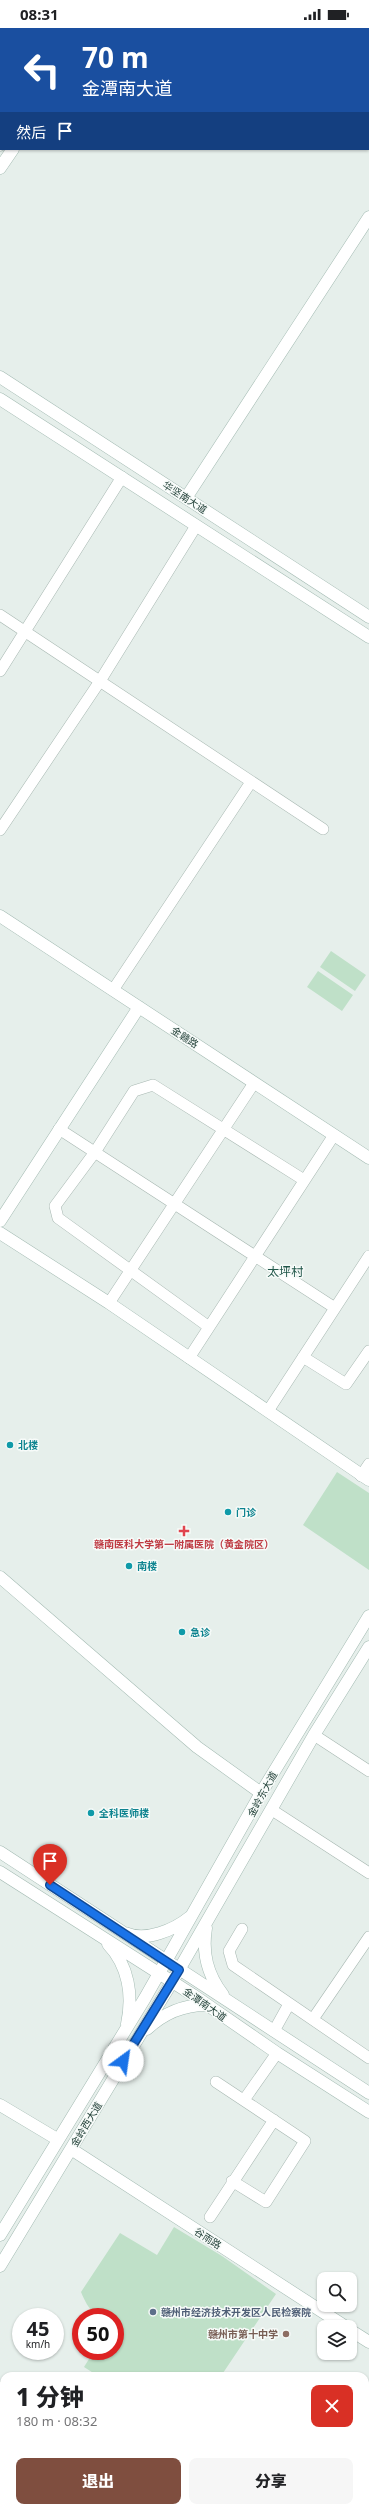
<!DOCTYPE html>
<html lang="zh">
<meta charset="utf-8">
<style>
body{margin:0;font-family:"Noto Sans","Noto Sans SC",sans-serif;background:#f6f6f6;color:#202124;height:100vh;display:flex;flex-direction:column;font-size:15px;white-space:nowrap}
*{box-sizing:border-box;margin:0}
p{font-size:13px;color:#757577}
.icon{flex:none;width:22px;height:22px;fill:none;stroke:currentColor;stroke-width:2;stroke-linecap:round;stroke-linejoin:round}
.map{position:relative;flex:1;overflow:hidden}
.details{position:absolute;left:0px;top:2344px;width:369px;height:140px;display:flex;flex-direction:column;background:#fff;border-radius:12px 12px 0 0;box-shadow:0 1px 3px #0004}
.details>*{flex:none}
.top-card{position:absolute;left:0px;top:0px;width:369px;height:122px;box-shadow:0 1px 3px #0004;background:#1a4fa0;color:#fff;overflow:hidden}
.controls{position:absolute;left:317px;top:2244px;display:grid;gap:8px}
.controls a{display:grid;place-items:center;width:40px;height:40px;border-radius:8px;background:#fff;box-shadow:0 1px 3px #0004;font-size:20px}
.speed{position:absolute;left:12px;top:2280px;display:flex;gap:8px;font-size:20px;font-weight:700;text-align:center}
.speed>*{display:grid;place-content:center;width:52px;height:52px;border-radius:50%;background:#fff;box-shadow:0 1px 3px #0004;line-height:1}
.speed small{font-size:10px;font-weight:400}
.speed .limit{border:6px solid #d22;background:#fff;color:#111}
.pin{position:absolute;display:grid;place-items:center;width:34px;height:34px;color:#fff;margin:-41px -17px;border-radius:50% 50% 50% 0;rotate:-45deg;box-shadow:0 0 4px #0007}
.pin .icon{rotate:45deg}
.me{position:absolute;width:44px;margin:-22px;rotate:31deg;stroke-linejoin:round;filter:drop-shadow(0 0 3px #0008)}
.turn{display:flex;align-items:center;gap:14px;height:84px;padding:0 16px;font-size:18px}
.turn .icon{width:52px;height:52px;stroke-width:2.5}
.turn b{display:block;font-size:28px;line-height:34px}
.then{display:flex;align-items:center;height:38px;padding:0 16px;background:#0003;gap:8px;font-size:15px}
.round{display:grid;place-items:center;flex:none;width:42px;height:42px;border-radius:8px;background:#f6f6f6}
.overview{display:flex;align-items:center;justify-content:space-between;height:68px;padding:0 16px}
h1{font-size:24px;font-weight:800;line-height:30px}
.cta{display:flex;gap:8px;margin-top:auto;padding:8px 16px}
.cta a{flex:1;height:46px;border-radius:8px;background:#7f4e3f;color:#fff;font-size:16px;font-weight:800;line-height:46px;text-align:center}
.cta a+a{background:#f6f6f6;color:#202124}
.status{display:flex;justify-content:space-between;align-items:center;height:28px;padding:0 20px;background:#fff;direction:ltr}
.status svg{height:11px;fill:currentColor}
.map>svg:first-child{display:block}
</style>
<div class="status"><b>08:31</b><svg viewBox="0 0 49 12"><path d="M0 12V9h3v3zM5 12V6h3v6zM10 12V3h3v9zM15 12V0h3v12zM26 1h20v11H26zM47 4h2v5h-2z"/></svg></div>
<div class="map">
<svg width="369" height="2484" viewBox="0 0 369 2484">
<rect width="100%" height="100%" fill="#e6efeb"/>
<path fill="#bfe0c8" d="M331,923l35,24 -11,16 -35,-24z
M318,943l35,24 -11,16 -35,-24z
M337,1444l32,21v77l-66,-45z
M174,2199l48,29 54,38 -55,82h-123l-14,-9 10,-16h21v-34c-21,0 -26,-6 -34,-25l39,-59 37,22z
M4,2369v83l-4,-3v-74z"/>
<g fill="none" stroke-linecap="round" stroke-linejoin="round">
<defs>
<path id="street" d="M0,587l323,214
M0,643l122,-194
M0,802l100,-149 96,-155
M113,962l138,-208
M59,1101l276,179
M109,1275l145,-220
M209,1299l-151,-109 -3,-12 40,-54 39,-61 19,-6 151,95
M303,1329l43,27 23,-33
M189,1330l145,-223
M268,1383l101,-155
M361,1448l8,-12
M314,1707l55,36
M272,1782l97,63
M242,1901l-13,22 4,14 136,93
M313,1991l56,-82
M274,2003l15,-27
M216,2054l89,59 -39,61 -34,-21
M244,2072l33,-47
M210,2189l64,-97
M0,2363l4,-5
M0,2453l4,3
M23,2484l2,-4"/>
<path id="secondary" d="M264,0l2,1
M11,1l1,-1
M95,1l1,-1
M0,12l1,-1
M368,68h1
M0,117l1,-1
M0,140l13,-19
M0,349l369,240
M0,371l369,238
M186,470l183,-281
M0,888l369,242
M0,1193l139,-214
M0,1205l109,70 260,177
M0,1549l197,170 64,46
M0,1824l369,241
M0,1844l193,123 84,58 92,59
M206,1900c-4,25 1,46 17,67
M125,1905c21,9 49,-3 65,-16
M108,1916c21,22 25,52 19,80
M147,2001c17,-16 36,-24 59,-24
M0,2077l57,34
M71,2121l275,178
M0,2207l145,-237 116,-205 108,-177
M0,2238l172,-284 142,-247 55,-88
M350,2302l19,12"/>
<path id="primary" d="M63,1l1,-1
M0,27l1,-2
M0,99l1,-2"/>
<path id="highway" d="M20,1l1,-1
M30,1l1,-1
M48,1l1,-1
M0,37l1,-1
M0,48l1,-2
M0,75l1,-1"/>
</defs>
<use href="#street" stroke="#a8b8b2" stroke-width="12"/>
<use href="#secondary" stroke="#a4bbb3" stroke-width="13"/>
<use href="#primary" stroke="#c2cac8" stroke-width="13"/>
<use href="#highway" stroke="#c2cac8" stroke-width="13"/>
<use href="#street" stroke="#fff" stroke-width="11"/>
<use href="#secondary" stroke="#fff" stroke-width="12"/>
<use href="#primary" stroke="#6aa596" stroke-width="12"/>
<use href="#highway" stroke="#2f6f62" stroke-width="12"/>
</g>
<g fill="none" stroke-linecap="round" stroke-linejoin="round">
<defs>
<path id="route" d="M50,1857l129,85 -56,91"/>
</defs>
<use href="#route" stroke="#114b97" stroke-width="10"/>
<use href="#route" stroke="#1a73e8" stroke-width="7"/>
</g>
<g fill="#0f9aa8" stroke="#f7fbf9" stroke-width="1.5">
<circle cx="10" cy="1417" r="4"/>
<circle cx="228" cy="1484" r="4"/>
<circle cx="129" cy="1538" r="4"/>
<circle cx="182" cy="1604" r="4"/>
<circle cx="91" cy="1785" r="4"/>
</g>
<path fill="#e0444e" stroke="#f7fbf9" stroke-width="1.5" d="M182 1497h4v4h4v4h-4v4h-4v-4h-4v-4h4z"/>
<circle fill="#5c6f8a" stroke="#f7fbf9" stroke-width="1.5" cx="153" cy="2284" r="4"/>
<circle fill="#8d6e63" stroke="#f7fbf9" stroke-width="1.5" cx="286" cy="2306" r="4"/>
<g text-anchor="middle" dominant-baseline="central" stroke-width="3" stroke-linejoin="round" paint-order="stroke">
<g font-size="10" fill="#24423a" stroke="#f7fbf9">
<text transform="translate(185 469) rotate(33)">华坚南大道</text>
<text transform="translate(185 1009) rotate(33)">金赣路</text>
<text transform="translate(262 1766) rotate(-61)">金岭东大道</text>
<text transform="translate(205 1976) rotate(35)">金潭南大道</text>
<text transform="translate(86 2096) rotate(-59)">金岭西大道</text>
<text transform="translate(208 2210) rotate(33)">谷雨路</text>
</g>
<g font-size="10" font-weight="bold" fill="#0d838f" stroke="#f7fbf9" text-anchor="start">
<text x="18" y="1417">北楼</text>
<text x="236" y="1484">门诊</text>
<text x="137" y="1538">南楼</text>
<text x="190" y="1604">急诊</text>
<text x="99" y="1785">全科医师楼</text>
</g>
<g font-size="10" font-weight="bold" fill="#be3a42" stroke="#f7fbf9">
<text x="184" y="1516">赣南医科大学第一附属医院（黄金院区）</text>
</g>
<g font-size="10" font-weight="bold" fill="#4e5e75" stroke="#f7fbf9" text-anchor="start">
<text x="161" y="2284">赣州市经济技术开发区人民检察院</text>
</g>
<g font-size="10" font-weight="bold" fill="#785e54" stroke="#f7fbf9" text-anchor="end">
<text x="278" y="2306">赣州市第十中学</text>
</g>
<g font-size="12" fill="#1f5548" stroke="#f7fbf9">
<text x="285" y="1243">太坪村</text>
</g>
</g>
</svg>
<div class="controls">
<a><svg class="icon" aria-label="search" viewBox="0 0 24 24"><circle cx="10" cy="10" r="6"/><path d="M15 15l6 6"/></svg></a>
<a><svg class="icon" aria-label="layers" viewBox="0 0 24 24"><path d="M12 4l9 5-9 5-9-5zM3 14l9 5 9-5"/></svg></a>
</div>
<div class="speed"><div>45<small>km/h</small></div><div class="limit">50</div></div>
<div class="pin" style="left:50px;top:1857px;background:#d93025"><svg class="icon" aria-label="arrive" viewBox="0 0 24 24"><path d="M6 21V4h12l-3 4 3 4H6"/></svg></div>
<svg class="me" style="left:123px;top:2033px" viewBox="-20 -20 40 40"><circle r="19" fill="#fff"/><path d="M0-13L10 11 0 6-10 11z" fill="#1a73e8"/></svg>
<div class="top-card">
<div class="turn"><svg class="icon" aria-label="left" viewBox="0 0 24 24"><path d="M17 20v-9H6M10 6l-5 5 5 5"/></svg><div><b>70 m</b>金潭南大道</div></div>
<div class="then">然后<svg class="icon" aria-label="arrive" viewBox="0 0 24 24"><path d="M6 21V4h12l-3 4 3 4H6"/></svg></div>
</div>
<section class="details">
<div class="overview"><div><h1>1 分钟</h1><p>180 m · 08:32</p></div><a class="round" style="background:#d93025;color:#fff"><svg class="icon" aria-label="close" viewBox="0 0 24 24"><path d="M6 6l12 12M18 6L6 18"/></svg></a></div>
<div class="cta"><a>退出</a><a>分享</a></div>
</section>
</div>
